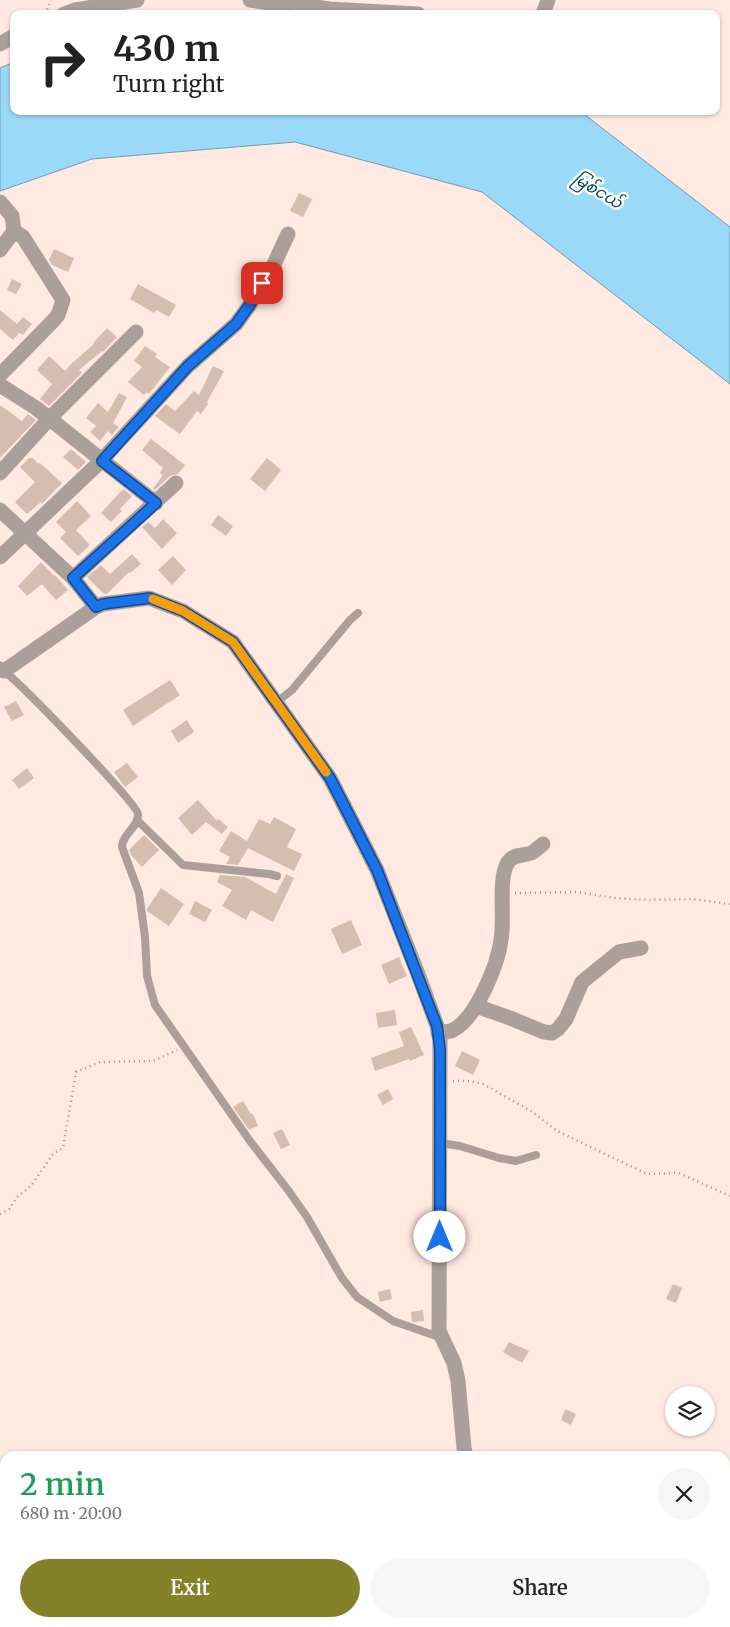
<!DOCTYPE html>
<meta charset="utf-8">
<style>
body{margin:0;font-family:Merriweather,"Noto Sans Myanmar",serif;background:#f6f6f6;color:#222;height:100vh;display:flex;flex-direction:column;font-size:19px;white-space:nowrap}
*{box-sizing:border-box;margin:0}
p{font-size:16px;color:#767676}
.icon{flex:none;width:28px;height:28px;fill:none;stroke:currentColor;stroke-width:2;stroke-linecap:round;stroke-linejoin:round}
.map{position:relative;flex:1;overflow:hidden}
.drawer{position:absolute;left:0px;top:1451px;width:730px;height:176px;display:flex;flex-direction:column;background:#fff;border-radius:15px 15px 0 0;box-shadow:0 1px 4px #0004}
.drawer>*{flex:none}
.hud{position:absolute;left:10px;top:10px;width:710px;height:105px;border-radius:10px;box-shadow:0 1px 4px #0004;background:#fff;color:#222;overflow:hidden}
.tools{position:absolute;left:665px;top:1386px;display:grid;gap:10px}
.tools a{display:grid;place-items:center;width:50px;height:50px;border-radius:50%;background:#fff;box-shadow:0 1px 4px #0004;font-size:25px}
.pin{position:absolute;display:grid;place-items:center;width:42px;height:42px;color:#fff;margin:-21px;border-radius:10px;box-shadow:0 2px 8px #0006}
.me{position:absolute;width:55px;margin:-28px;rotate:0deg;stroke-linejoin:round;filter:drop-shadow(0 0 4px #0008)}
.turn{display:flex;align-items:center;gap:18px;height:105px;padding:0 20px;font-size:22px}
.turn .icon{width:65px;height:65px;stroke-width:2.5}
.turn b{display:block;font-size:35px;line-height:42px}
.round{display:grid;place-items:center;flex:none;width:52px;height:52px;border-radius:26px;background:#f6f6f6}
.headline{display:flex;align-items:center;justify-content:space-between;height:85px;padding:0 20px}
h1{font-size:30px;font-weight:600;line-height:38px;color:#1e9e55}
.action{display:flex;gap:10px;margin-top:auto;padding:10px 20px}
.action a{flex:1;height:58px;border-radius:30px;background:#858129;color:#fff;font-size:20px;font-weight:600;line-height:58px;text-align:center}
.action a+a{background:#f6f6f6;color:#222}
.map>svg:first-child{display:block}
</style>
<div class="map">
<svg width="730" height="1627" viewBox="0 0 730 1627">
<rect width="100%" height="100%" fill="#ffe9e1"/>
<path fill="#9ad9f7" stroke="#729cb0" d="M14,62v49h566l150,116v157l-248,-192 -187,-50 -203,17 -92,32v-123z"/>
<path fill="#d5bdb0" d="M299,193l13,6 -9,18 -13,-6z
M54,249l20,9 -6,14 -16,-7 -3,-5z
M12,279l10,5 -6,10 -9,-4z
M138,284l38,21 -7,12 -13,-7 -2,3 -24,-14z
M0,310l17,14 6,-7 9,7 -9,11 -4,-2 -6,7 -13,-11z
M107,328l10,9 -14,15 -1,-1 -23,19 3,2 -2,3 -31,31 -9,-7 12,-15 -15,-14 12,-14 16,15 5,-6 24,-21 -1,-1z
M145,346l12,8 -2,3 15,10 -21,27 -2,-2 -3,3 -16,-13 14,-15 -8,-6z
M213,366l11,5 -17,31 1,2 -7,10 -4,-3 -17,23 -25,-18 11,-12 9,7 19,-20 5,4z
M119,393l8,4 -14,26 6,4 -7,8 -4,-4 -8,10 -10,-9 6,-6 -10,-8 12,-15 10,9z
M0,405l22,16 6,-7 8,6 -36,38z
M151,439l34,26 -7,9 -8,2 -15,14 -2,-1 10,-14 -3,-2 3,-5 -21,-18z
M71,449l15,13 -8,8 -15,-13z
M29,458h4l5,6 2,-1 22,20 -20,21 -1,-2 -14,12 -12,-12 20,-20 -15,-15z
M267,458l14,12 -16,21 -15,-12z
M123,489l9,7 -12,13 2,2 -11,11 -10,-9z
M77,501l14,15 -15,14 14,15 -12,11 -18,-18 6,-6 -10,-10z
M218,515l15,11 -7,10 -15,-11z
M163,519l14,14 -15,16 -20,-22 6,-5 7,6z
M132,554l9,10 -11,9 -1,-1 -22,22h-3l-17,-17 14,-12 9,9z
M173,556l13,14 -14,15 -14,-15z
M41,562l13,14 1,-1 13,15 -12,10 -14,-16 -15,12 -9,-10z
M170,680l10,15 -47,31 -10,-16z
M16,701l8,14 -12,6 -8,-14z
M187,720l7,12 -16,11 -7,-12z
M127,763l11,14 -13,10 -11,-15z
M27,768l7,10 -15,11 -7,-9z
M198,800l19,21 1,-2 10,8 -6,7 -16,-12 -14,13 -14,-17z
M274,817l22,12 -9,18 15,7 -8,17 -46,-23 -10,17 -12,-1 4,-7 -11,-6 12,-20 16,10 12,-22 11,5z
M144,835l15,15 -17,17 -11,-12 -2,-5z
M286,874l8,4 -21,44 -22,-12 -5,10 -24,-14 10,-16 -15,-8 3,-7 25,2 31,17z
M161,888l23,16 -15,22 -22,-15v-2z
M195,901l17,9 -7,12 -16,-8z
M351,920l11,25 -20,9 -11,-25z
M399,957l8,19 -18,8 -8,-19z
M395,1010l2,15 -19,3 -2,-15z
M411,1027l13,28 -14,6 -1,-2 -34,12 -4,-13 33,-12 -5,-14z
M462,1051l18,9 -7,15 -18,-9z
M388,1089l5,10 -10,6 -6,-10z
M243,1101l8,13h2l5,12 -9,4 -16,-23z
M282,1129l8,16 -9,4 -8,-16z
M673,1284l9,4 -6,15 -10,-4z
M390,1289l2,10 -12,3 -2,-10z
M423,1310l1,11 -12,1 -1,-10z
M509,1342l20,9 -7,12 -19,-11z
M565,1409l11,5 -5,11 -10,-5z"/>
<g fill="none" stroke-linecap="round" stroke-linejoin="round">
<path stroke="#a1918b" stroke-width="2.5" stroke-dasharray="1 4" stroke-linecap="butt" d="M45,14l6,-14
M515,893l62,-1 37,6 35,2 43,-1 38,5
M453,1081h16l14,3 48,27 26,20 90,43 32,-1 51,23
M0,1214l9,-5 8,-12 14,-11 22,-32 10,-6 13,-76 24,-10 53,-1 24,-11"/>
<path stroke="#ab9f9a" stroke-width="8" d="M4,671c16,12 133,132 134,143 1,13 -16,20 -16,33l17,46 6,44 2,39 8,29 95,136 38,49 19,27 35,61 15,19 36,24 49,17
M277,702l15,-12 58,-70 8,-7
M137,820l46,45 86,9 8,2
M440,1143l20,3 39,12 17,3 20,-6"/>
<path stroke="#ab9f9a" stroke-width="15" d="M250,0l27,4 20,-2 13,4 19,3 89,5
M64,14l11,-4 62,-10
M543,14l5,-14
M0,44l14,-8
M0,202l12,14 2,15 -14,19
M0,375l53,-54 5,-6 5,-15 -40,-63 -9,-6
M0,385l36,23 120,95
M0,473l49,-54 87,-87
M0,510l73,68 23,29
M0,557l101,-96 87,-95 48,-42 13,-18 13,-23 7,-8 19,-41
M73,578l103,-95
M0,669l4,2 92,-64 7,-3 46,-6 34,13 50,31 97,136 47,92 41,104 19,52 3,14 -1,291 15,32 4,18 6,67 2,8
M476,1006l34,12 34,14 8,1 6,-4 8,-10 16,-37 37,-30 22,-4
M438,1033c5,-1 11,-1 15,-3 23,-11 45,-66 48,-90 4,-21 -3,-59 6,-76 5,-10 15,-8 24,-11 4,-2 8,-6 12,-9
M491,1627l1,-5"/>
</g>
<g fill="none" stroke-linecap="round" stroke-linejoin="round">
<defs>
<path id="route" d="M262,283l-13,23 -13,18 -48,42 -86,95 54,42 -83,75 23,29 7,-3 47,-6 33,13 50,31 97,136 47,92 60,156 3,24v187"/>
</defs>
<use href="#route" stroke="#114b97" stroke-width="12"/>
<use href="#route" stroke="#1a73e8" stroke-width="9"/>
<path stroke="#f59e0b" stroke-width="9" d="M153,599l30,12 50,31 93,130"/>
</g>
<g text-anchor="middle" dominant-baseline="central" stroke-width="5" stroke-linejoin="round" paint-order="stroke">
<g font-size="16" font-style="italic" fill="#004a62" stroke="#fff">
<text transform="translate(598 190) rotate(31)">မြစ်ငယ်</text>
</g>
</g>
</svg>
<div class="tools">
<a><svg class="icon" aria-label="layers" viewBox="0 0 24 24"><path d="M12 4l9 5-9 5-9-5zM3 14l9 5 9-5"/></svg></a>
</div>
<div class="pin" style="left:262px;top:283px;background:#d93025"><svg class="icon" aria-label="arrive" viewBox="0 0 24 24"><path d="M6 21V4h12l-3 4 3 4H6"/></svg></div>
<svg class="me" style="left:440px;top:1237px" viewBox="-20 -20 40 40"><circle r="19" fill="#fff"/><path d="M0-13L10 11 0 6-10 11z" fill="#1a73e8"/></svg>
<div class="hud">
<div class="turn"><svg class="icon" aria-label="right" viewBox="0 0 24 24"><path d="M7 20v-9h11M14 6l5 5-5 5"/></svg><div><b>430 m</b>Turn right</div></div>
</div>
<section class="drawer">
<div class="headline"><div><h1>2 min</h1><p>680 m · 20:00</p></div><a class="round"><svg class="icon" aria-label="close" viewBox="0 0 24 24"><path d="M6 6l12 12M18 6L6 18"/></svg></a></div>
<div class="action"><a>Exit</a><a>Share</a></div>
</section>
</div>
